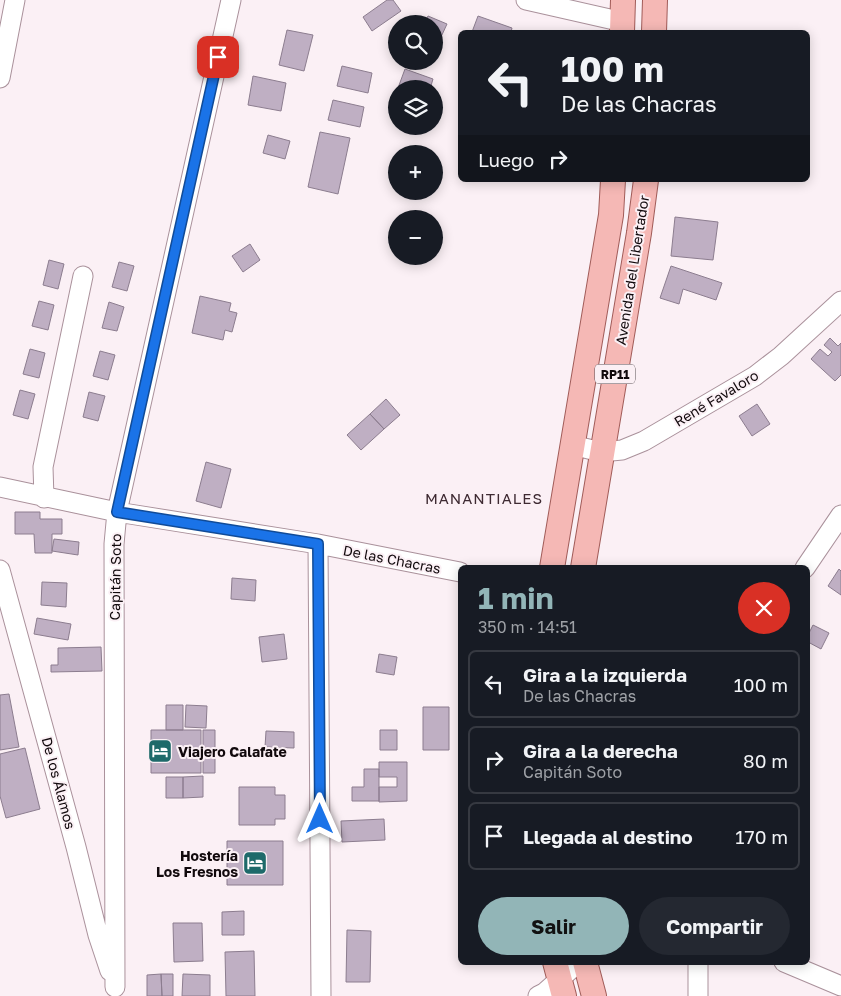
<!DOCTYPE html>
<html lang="es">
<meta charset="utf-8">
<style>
body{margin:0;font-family:"Golos Text",sans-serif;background:#242831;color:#f1f3f6;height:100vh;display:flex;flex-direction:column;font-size:19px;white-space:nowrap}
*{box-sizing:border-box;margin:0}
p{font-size:16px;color:#9ea1a6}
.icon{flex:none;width:28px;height:28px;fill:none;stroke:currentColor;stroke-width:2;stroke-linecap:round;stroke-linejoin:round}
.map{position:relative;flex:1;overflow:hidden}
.details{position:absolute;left:458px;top:565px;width:352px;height:400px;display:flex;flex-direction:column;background:#171b24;border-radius:8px;box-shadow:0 2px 12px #0003}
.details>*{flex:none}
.guide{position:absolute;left:458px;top:30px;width:352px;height:152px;border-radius:8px;box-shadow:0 2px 12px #0003;background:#171b24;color:#f1f3f6;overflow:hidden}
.controls{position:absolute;left:388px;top:15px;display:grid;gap:10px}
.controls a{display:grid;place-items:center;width:55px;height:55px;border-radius:50%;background:#171b24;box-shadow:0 2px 12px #0003;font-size:25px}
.pin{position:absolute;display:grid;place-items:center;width:42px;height:42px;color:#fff;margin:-21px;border-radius:10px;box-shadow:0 2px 8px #0006}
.me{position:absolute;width:55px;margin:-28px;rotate:0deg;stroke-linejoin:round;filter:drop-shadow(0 0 4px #0008)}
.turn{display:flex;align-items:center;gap:18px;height:105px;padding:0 20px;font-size:22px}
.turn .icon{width:65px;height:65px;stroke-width:2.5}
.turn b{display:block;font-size:35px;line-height:42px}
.then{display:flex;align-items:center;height:48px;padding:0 20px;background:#0003;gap:10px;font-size:19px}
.round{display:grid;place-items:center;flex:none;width:52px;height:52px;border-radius:26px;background:#242831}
.head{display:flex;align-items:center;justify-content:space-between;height:85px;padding:0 20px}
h1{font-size:30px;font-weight:700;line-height:38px;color:#92b5b7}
.cta{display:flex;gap:10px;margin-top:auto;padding:10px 20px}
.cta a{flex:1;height:58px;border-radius:30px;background:#92b5b7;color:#111;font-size:20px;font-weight:700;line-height:58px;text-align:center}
.cta a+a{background:#242831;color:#f1f3f6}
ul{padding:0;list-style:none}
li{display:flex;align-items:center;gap:15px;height:68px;margin:0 10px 8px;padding:0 10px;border:2px solid #363941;border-radius:8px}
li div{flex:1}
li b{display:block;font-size:19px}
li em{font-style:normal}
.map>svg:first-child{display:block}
</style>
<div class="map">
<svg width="841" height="996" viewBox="0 0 841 996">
<rect width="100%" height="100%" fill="#fbf0f5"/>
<path fill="#bfafc3" stroke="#8c7d8f" d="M387,0h6l8,11 -29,20 -9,-14z
M428,16l19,8 -13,28v-28h-10z
M478,16l34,12 -1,4h-39z
M287,30l26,5 -9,36 -25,-6z
M342,66l30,7 -4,20 -31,-7z
M405,69l28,10 -3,10 -32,-1z
M253,76l33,7 -5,28 -33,-6z
M333,100l31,7 -4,20 -32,-7z
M320,132l30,6 -12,56 -30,-7z
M268,135l22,6 -5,18 -22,-6z
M675,217l43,5 -5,38 -42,-4z
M250,244l10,16 -17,12 -11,-16z
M49,260l15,4 -6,25 -15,-4z
M119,262l15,4 -7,25 -15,-4z
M671,266l51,17 -6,17 -33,-11 -4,15 -19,-6z
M200,296l31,7 -2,8 8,2 -5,19 -7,-2 -2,10 -31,-7z
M39,301l15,4 -6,25 -16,-4z
M109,302l15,5 -7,24 -15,-3z
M830,338l8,8 3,-3v32l-6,6 -24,-22 9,-10 8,7 4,-4 -8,-7z
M30,349l15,4 -6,25 -16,-4z
M100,351l15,4 -7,25 -15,-4z
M20,390l15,4 -7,25 -15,-4z
M89,392l16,4 -7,25 -15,-4z
M386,399l14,16 -16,14 -14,-15z
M757,404l13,20 -18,12 -13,-20z
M370,414l14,15 -23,21 -14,-15z
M206,462l25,7 -10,39 -25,-7z
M15,512h25v7h22v15h-10v19h-17l-1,-19h-19z
M54,539l25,3 -1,13 -26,-4z
M839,569l2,2v24l-13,-9z
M232,578l24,2 -1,21 -24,-2z
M42,582l25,1 -1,24 -25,-2z
M37,618l34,6 -3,16 -34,-6z
M813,625l16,8 -8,16 -13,-7v-7z
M284,634l3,25 -25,3 -3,-25z
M101,647l1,24 -51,1v-7h7v-17z
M379,654l18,3 -3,18 -18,-3z
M9,694l10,53 -19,3v-55z
M166,705h17v25h-17z
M186,705l21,1 -1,22 -21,-1z
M423,707h26v43h-26z
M151,730h50v43h-50z
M203,730h12v43h-12z
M380,730h17v20h-17z
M266,731l28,1v16l-29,-1z
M25,748l15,61 -34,9 -6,-22v-42z
M379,762h28v39l-28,1v-15h18v-10h-18z
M364,769h15v32h-27v-14h12z
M203,776v21l-20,1v-21z
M166,777h17v21h-17z
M239,787h36v8h10v24h-10v6h-36z
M384,819l1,21 -43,2 -1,-21z
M227,841h56v44h-56z
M244,911v24h-22v-23z
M173,923h29l1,38 -29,1z
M347,930l24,1 -1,51h-24z
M254,951l1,45h-29l-1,-44z
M161,974l1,22h-15v-21z
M161,974h12v22h-11z
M183,974l27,1v21h-28z"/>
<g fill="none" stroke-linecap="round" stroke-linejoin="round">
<defs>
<path id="minor" d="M526,0l97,22
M0,78l15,-78
M572,445l29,7 21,-2 22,-9 111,-65 26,-20 60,-55
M0,487l117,25 201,32 142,28
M44,498l-1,-31 40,-191
M318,544l3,452
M805,568l36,-53
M0,570l76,277 22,88 12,36
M698,962v34
M784,962l57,24
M115,987l-1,-443 3,-32 114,-512
M538,996l6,-3 35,-31"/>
<path id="major" d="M622,32l1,-32
M654,32l1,-32
M552,568l59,-353 2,-35
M583,568l56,-335 7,-53
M555,962l9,34
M585,962l9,34"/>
</defs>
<use href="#minor" stroke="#aa919b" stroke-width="21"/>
<use href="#major" stroke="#a15c59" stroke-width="26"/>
<use href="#minor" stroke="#fff" stroke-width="19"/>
<use href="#major" stroke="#f5b8b5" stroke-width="24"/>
</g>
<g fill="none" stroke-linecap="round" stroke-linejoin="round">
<defs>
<path id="route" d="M218,57l-101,455 201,32 2,275"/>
</defs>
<use href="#route" stroke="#114b97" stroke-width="12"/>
<use href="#route" stroke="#1a73e8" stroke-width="9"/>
</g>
<defs>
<symbol id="hotel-square" viewBox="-11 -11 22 22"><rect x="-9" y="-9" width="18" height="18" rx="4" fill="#1e6a6a" stroke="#fbf0f5"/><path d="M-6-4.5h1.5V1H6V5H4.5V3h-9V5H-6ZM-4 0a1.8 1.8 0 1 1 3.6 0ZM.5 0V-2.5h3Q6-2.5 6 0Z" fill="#fff"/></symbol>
</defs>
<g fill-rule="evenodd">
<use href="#hotel-square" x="146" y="737" width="28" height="28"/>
<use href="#hotel-square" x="241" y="849" width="28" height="28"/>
</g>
<g text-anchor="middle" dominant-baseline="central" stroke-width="4" stroke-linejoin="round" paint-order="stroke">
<rect fill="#fbf0f5" stroke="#574e52" stroke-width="1" x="595" y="364.5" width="40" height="19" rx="4"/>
<g font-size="12" font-weight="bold" fill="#11090c">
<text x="615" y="374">RP11</text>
</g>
<g font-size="14" fill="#11090c" stroke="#fbf0f5">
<text transform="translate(632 270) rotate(-81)">Avenida del Libertador</text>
<text transform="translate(716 398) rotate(-31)">René Favaloro</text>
<text transform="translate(392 559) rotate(11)">De las Chacras</text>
<text transform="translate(115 577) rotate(-89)">Capitán Soto</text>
<text transform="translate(59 783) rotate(75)">De los Álamos</text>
</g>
<g font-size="14" font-weight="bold" fill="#11090c" stroke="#fbf0f5" text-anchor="start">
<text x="178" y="751">Viajero Calafate</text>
<text x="238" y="855" text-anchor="end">Hostería<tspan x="238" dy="16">Los Fresnos</tspan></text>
</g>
<g font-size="15" letter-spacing="1" fill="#3e2a32" stroke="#fbf0f5">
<text x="484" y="498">MANANTIALES</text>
</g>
</g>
</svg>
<div class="controls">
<a><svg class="icon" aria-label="search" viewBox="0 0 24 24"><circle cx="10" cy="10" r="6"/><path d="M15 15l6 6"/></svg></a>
<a><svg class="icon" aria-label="layers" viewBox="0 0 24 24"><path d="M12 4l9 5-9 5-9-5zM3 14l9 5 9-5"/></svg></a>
<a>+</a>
<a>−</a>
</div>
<div class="pin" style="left:218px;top:57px;background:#d93025"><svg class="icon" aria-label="arrive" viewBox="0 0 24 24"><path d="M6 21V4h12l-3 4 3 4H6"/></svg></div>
<svg class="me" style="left:320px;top:819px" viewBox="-20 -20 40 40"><path d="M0-17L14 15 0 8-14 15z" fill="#1a73e8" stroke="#fff" stroke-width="4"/></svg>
<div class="guide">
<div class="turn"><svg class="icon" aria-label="left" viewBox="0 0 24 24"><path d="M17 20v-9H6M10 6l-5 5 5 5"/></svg><div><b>100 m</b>De las Chacras</div></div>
<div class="then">Luego<svg class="icon" aria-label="right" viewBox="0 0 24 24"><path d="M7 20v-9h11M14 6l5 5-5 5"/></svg></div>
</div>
<section class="details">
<div class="head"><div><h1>1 min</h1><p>350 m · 14:51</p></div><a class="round" style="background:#d93025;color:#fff"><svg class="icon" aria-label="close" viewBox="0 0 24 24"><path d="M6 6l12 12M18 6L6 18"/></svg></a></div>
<ul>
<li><svg class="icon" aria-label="left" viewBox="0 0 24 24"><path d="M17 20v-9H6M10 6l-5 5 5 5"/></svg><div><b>Gira a la izquierda</b><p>De las Chacras</p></div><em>100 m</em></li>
<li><svg class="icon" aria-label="right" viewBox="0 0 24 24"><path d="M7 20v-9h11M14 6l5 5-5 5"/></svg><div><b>Gira a la derecha</b><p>Capitán Soto</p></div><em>80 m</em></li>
<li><svg class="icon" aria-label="arrive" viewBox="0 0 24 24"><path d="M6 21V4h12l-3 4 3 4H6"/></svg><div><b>Llegada al destino</b></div><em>170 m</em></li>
</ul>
<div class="cta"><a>Salir</a><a>Compartir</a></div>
</section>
</div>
